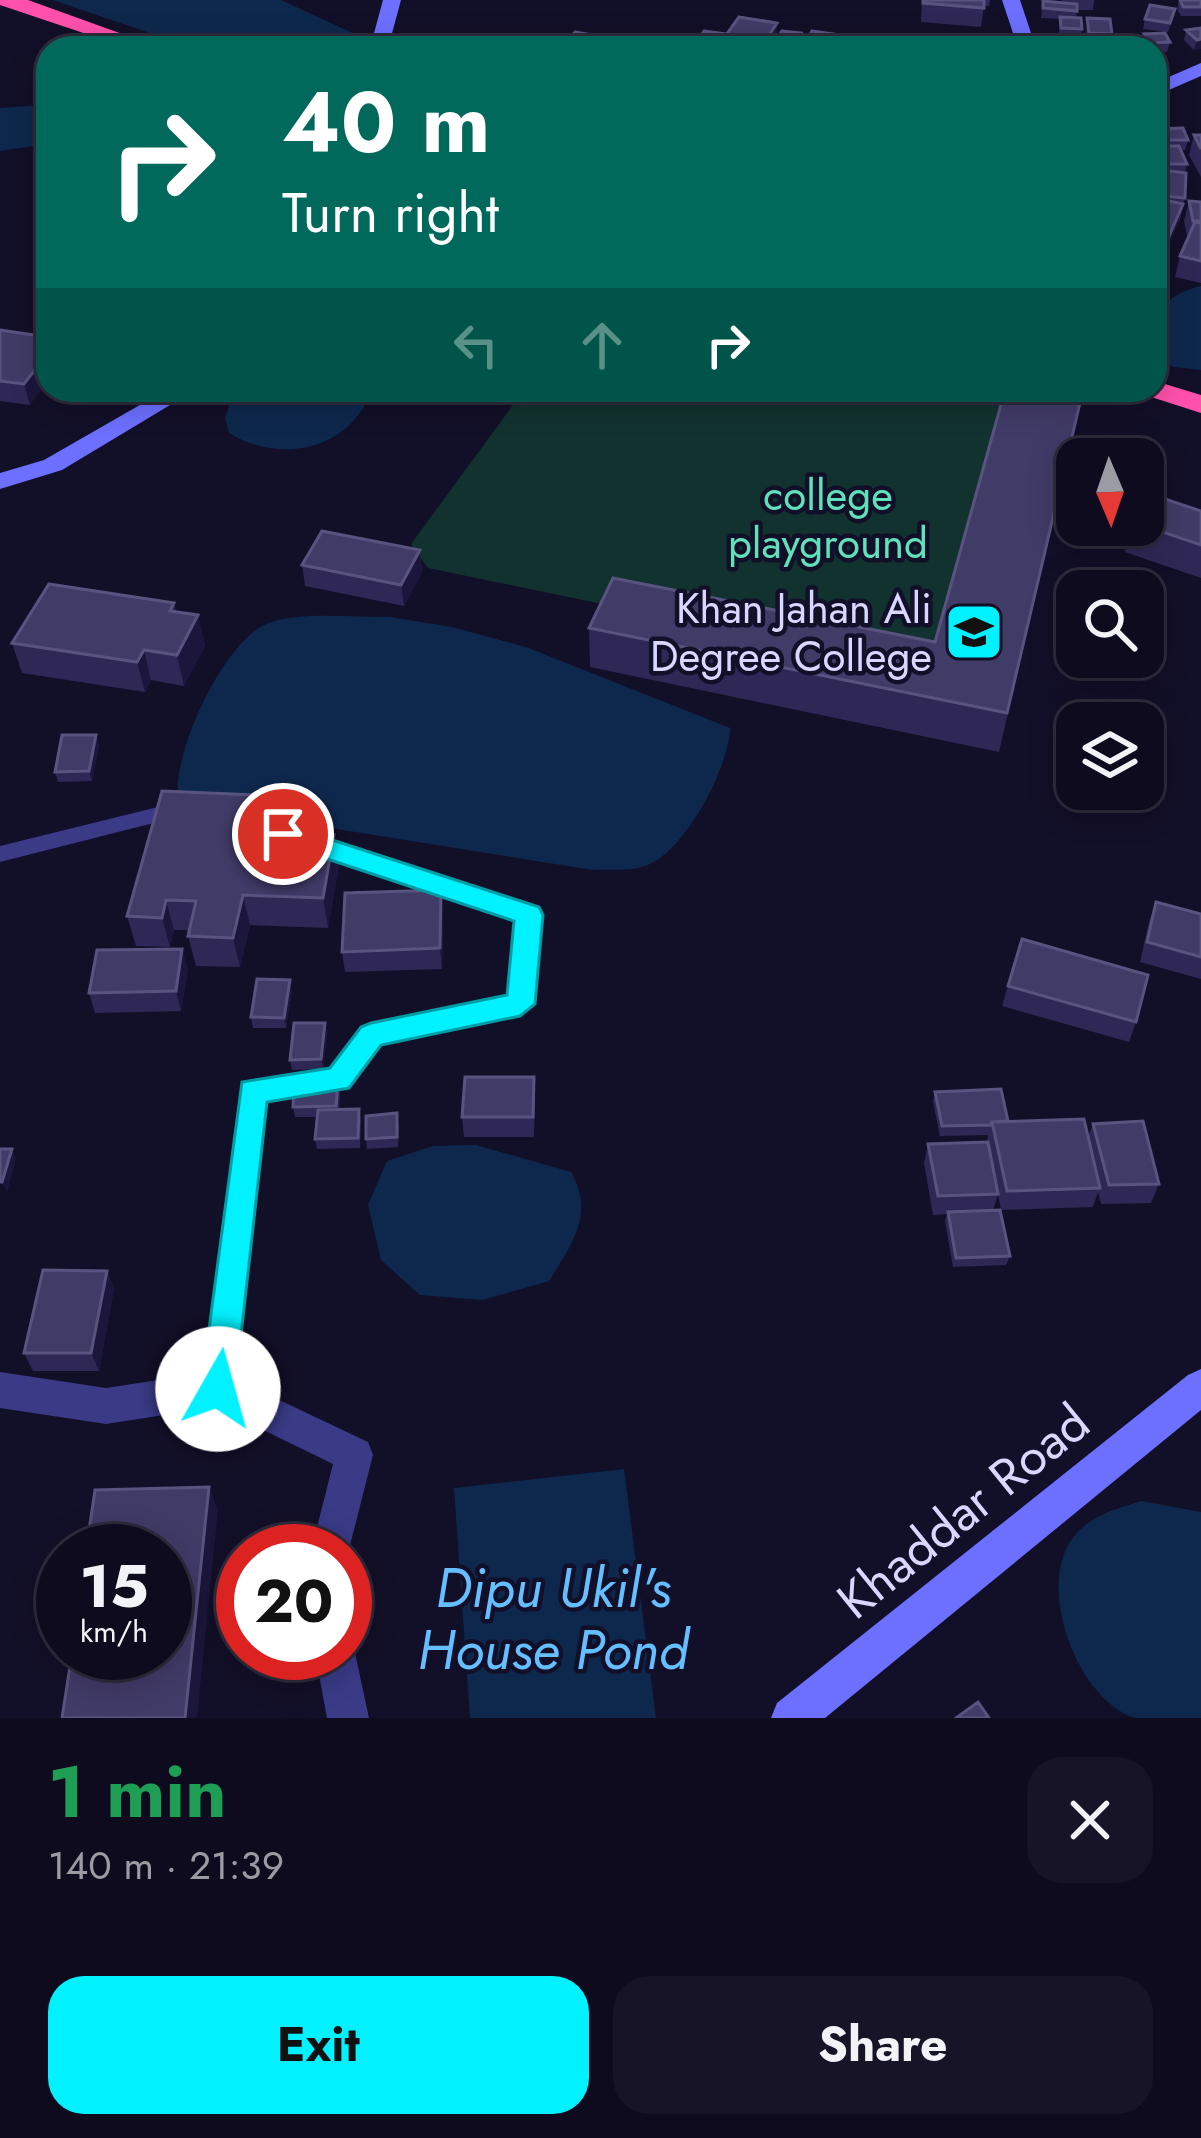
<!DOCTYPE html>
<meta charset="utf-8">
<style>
body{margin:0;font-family:Jost,sans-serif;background:#171427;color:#f1f3f6;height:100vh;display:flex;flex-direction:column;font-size:45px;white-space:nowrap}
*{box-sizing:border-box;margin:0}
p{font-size:39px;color:#9b9ba4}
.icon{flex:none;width:66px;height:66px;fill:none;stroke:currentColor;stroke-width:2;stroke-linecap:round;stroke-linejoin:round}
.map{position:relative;height:1718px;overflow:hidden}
.sheet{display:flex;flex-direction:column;background:#0e0b1e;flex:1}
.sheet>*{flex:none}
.banner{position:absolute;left:36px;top:36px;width:1131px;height:366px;border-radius:36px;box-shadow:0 6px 30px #0003,0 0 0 3px #2e2b3c;background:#00695c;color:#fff;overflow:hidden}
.needle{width:78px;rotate:178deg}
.buttons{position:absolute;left:1056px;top:438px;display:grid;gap:24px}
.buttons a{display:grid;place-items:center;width:108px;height:108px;border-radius:24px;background:#0e0b1e;box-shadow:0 6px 30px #0003,0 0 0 3px #2e2b3c;font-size:60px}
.speed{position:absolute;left:36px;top:1524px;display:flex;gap:24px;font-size:60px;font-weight:700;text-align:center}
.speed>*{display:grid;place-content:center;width:156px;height:156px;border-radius:50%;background:#0e0b1e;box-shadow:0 6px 30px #0003,0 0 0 3px #2e2b3c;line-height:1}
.speed small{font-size:30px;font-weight:400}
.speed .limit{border:18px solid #d22;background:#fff;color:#111}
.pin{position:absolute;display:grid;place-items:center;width:102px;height:102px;color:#fff;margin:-51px;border:6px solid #fff;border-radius:50%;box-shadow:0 3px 12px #0007}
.me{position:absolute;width:132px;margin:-66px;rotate:7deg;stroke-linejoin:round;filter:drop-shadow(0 0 9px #0008)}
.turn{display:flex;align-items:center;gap:42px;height:252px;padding:0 48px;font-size:54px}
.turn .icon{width:156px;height:156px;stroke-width:2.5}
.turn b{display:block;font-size:84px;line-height:102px}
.lanes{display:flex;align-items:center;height:114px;padding:0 48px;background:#0003;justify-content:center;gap:60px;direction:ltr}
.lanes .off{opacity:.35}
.round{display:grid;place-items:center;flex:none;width:126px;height:126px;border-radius:36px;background:#171427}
.summary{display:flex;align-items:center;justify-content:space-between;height:204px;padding:0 48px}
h1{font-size:72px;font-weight:700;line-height:90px;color:#1e9e55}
.primary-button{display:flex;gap:24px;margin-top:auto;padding:24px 48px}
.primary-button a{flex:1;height:138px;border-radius:36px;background:#02f1ff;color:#111;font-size:48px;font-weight:700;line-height:138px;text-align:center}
.primary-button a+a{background:#171427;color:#f1f3f6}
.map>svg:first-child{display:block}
</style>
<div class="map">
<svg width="1201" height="1718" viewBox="0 0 1201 1718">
<rect width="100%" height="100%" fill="#120f28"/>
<path fill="#12322f" d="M524,390h480l-74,265 -197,-24 -305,-63 -17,-24z"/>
<path fill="#0e284d" d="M53,0h228l89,41 -8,7h-168z
M42,105l6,4v35l-48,7v-43z
M1201,286v84l-28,-3 -18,-12c0,-40 4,-59 46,-69z
M234,390h124l9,11c-26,52 -92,61 -138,32l-4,-15z
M390,617l62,10 74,20 204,81c-1,39 -43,119 -80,136 -16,8 -40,5 -57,6l-388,-62 -27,-12c-5,-45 47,-158 91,-173 34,-12 84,-5 121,-6z
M476,1145l95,27c24,41 1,73 -22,109l-66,19 -63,-5 -39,-35 -13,-55 19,-44 46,-15z
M624,1469l32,249h-186l-16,-230z
M1141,1501l60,11v206c-19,0 -48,0 -66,0 -57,-18 -97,-126 -65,-176 17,-26 43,-32 71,-41z"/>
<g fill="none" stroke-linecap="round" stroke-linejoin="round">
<path fill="#3a3a87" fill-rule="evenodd" d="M178,802l10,8 -3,5 -185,47v-16z
M313,833l224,76 3,6 -9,89 -3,6 -8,3 -142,30 -31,43 -83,13 -33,290 -4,9 -9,3 -9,-3 -4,-9 40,-305 87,-14 31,-42 8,-2 139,-29 8,-77 -212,-73 -3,-6 3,-6z"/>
<path fill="#3a3a87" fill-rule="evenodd" d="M218,1371l150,71 5,13 -28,110v-14h-34l22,-87 -117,-57 -110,17 -106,-16v-36l106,16z
M345,1637l10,16 14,65h-42l-12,-65h30z"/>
<path fill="#6d70ff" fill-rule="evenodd" d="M383,0h18l-13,48h-18z
M1002,0h18l16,48h-18z
M1201,63v13l-46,20v-13z
M166,390h29l-133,80 -62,19v-16l44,-13z
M1201,1369v41l-376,308h-54l6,-15 411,-328z"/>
<path fill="#ff51ac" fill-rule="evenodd" d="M0,0h28l133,48h-33l-128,-43z
M1155,381l46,14v18l-56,-18 -3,-5h13z"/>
</g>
<path fill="#2f2856" d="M922,0h68l-1,6h-5l-3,21 -60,-5z
M1062,0h32l-1,10h-16l-1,8 6,11 -1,8h5l1,-19 25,16 -2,10 -13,-1v3l30,2h-73l2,-13h3l1,-16 -19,-1 1,-7 1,-10 19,2z
M1179,0h22v16h-20l-4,-7z
M1175,9l-7,23 -25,-3 2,-10z
M777,23l-1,12 25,-2v6l6,1 26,-6 -1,10 -2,4h-131v-9z
M1201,28l-7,22 -10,-10 2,-10z
M1144,34l26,8 -3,10 -12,1v-5h-11l-2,-4z
M1155,129l33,11 -3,10h-4l6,14 -2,8v26l-5,21 -18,42 -7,-1z
M1194,135h7v42l-12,-22z
M1189,201l12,1v81l-26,-6 5,-21 8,-16 -4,-19z
M0,330l48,7 -18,68 -30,-4z
M1083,390l-84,362 -409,-85 -1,-39 346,14z
M1201,511v67l-76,-26 7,-27h11z
M420,550l2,22 -18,34 -99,-20 -3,-21z
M174,603l2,9 22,3 7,31 -21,40 -33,-6 -6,12 -123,-19 -10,-30z
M96,735l3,10 -7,36 -34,1 -3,-10z
M281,796l6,30 -2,7 54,32 -11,63 -78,-3 -10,42 -44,-1 -8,-30 1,-6h-15l-4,17 -34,-1 -9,-30z
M1156,902l45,12v65l-61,-17 9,-40z
M443,910l-1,59 -97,3 -3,-20z
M1022,939l114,83 -7,20 -127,-36z
M188,969l-7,42 -86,2 -6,-20z
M292,990l-6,38h-33l-2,-11z
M325,1023l2,10 -4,36 -31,1 -2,-10z
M340,1092l-1,17h20l2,10 -1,29 -43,1 -2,-10 2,-22h-22l-2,-10z
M935,1092l73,29 80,16 5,-13 66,60 -8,19 -50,1 -3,-12 -5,15 -92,3 -3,-15 -5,15 17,46 -4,9 -53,2 -8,-46 2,-7 -14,1 -9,-52 4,-19 59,-2 1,-7 -48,1 -7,-34z
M535,1096l-1,41h-70l-2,-20z
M399,1123l-1,24 -31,2 -1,-10z
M107,1271l7,18 -15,82h-66l-9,-18z"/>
<path fill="#1c163c" d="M777,23l-1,20 -4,5h-10l1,-4z
M1201,39v10l-7,1 3,-10z
M1183,204l-5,20 -16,37 5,-20z
M48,353v28l-18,24 -6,-21z
M420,550l2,22 -18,34 -3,-21z
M198,615l7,31 -21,40 -7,-31z
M144,650l7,30 -6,12 -8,-30z
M96,735l3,10 -7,36 -3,-10z
M281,796l6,30 -8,37 -6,-30z
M334,835l5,30 -11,63 -5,-30z
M441,890l2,20 -1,59 -2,-21z
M243,895l7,30 -10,42 -7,-29z
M166,900l8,30 -4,17 -8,-29z
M182,949l6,20 -7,42 -5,-20z
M290,980l2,10 -6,38 -2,-10z
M325,1023l2,10 -4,36 -2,-10z
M12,1149l4,10 -9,33 -5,-10z
M107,1271l7,18 -15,82 -8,-18z
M209,1487l9,23 -21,208h-12z"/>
<path fill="#413b68" stroke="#595380" stroke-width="3" d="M923,0h61v8l-61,-5z
M1180,0h21v7h-18z
M1043,1l34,3v7l-34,-3z
M1150,5l25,4 -5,14 -25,-4z
M739,17l38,6 -14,21 -39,-6z
M1060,17l21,1 1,11 -21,-1z
M1087,18l23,1 2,15 -23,-1z
M1201,28v11l-4,1 -11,-10z
M704,31l22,3 -5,9 -22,-4z
M782,31l19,2 -3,5 -19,-3z
M812,31l21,3 -7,12 -12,-1v-4l-7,-1z
M575,32l35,6 -8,10h-41z
M1165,33l5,9 -21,1 -5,-9z
M774,35l40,6 -4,7h-44z
M1056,35l40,2 1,9 30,2h-70z
M1183,128l5,12h-28l-5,-11z
M1194,135h7v14z
M1155,146h24l8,18h-29l-3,-7z
M1155,169l31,4 -1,25 -30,-3z
M1155,198l28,6 -16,37 -12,-3z
M1189,201l12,1v19h-8z
M1195,222l6,1v38l-21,-5z
M0,330l48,7v16l-24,31 -24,-3z
M1005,390h78l-76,323 -418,-85 24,-50 322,64z
M1150,494l51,17v34l-59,-20 1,-19z
M322,531l98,19 -19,35 -99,-20z
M49,584l125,19 -4,8 28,4 -21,40 -33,-5 -7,12 -125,-19z
M62,735h34l-7,36 -34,1z
M162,791l119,5 -8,37 61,2 -11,63 -80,-3 -10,43 -45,-2 8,-35 -30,-1 -4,18 -35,-2z
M441,890l-1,58 -98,4 3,-59z
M1156,902l45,12v43l-54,-15z
M1022,939l126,36 -12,47 -128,-36z
M182,949l-6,42 -87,2 8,-43z
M257,979l33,1 -6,38 -33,-1z
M294,1023h31l-4,36 -31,1z
M465,1077h69l-1,40h-71z
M338,1082l-2,24 -43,1 1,-23z
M1001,1089l7,32 -16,1 -1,3 -49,1 -7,-34z
M359,1109l-1,29 -43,1 3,-29z
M397,1113v24l-31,2v-23z
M1084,1119l16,69 -93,3 -15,-69z
M1143,1121l16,63 -50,1 -16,-61z
M988,1142l10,52 -60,2 -10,-52z
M0,1149h12l-10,33h-2z
M1000,1210l10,46 -54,2 -8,-46z
M43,1270l64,1 -16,82h-67z
M209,1487l-24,231h-123l10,-65h93v-102h-79l9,-61z
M978,1702l11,16h-33z"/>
<path fill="#02f1ff" stroke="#019da6" stroke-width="3" d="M283,824l256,83 4,8 -8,89 -15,12 -139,29 -32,43 -82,14 -32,287 -5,12 -12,4 -12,-4 -5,-12 41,-307 88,-14 31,-41 10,-4 136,-28 7,-74 -241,-80 -4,-7z"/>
<defs>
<symbol id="university-square" viewBox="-11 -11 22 22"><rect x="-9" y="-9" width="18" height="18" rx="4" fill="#02f1ff" stroke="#120f28"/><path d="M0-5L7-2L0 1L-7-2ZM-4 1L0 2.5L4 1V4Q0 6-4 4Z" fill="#111"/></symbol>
</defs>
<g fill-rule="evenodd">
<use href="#university-square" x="941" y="599" width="66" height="66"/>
</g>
<g text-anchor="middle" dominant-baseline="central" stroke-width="9" stroke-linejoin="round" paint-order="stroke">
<g font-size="42" fill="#60e1bb" stroke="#120f28">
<text x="828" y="495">college<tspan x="828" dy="48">playground</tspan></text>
</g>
<g font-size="42" fill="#d9d6ff" stroke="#120f28" text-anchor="end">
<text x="932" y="608">Khan Jahan Ali<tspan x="932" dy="48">Degree College</tspan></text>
</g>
<g font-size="51" fill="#d9d6ff" stroke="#120f28">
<text transform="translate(963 1511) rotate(-39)">Khaddar Road</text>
</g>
<g font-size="54" font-style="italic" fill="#64beff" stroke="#120f28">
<text x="553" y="1588">Dipu Ukil's<tspan x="553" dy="62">House Pond</tspan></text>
</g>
</g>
</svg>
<div class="buttons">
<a><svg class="needle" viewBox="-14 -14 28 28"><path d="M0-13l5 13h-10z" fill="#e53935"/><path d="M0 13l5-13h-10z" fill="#9b9ba4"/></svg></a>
<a><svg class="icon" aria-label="search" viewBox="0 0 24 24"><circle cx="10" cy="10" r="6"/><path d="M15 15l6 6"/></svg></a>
<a><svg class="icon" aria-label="layers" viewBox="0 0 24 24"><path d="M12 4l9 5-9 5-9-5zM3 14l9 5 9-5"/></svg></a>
</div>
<div class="speed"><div>15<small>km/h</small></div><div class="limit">20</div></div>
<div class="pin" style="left:283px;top:834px;background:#d93025"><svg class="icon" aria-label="arrive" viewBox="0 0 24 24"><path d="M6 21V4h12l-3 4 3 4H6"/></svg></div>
<svg class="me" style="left:218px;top:1389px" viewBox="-20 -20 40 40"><circle r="19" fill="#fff"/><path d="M0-13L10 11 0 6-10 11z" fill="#02f1ff"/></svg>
<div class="banner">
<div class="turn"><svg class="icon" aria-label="right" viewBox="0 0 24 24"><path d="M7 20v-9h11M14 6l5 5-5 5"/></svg><div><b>40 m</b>Turn right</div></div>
<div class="lanes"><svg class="icon off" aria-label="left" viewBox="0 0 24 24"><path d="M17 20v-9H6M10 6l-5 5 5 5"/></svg><svg class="icon off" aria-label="ahead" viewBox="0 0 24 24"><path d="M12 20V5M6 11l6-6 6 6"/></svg><svg class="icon" aria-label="right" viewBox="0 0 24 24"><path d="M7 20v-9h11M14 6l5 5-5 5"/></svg></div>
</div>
</div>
<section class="sheet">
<div class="summary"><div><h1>1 min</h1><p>140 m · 21:39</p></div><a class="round"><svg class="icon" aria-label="close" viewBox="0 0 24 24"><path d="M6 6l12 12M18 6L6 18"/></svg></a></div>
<div class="primary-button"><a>Exit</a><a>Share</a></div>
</section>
